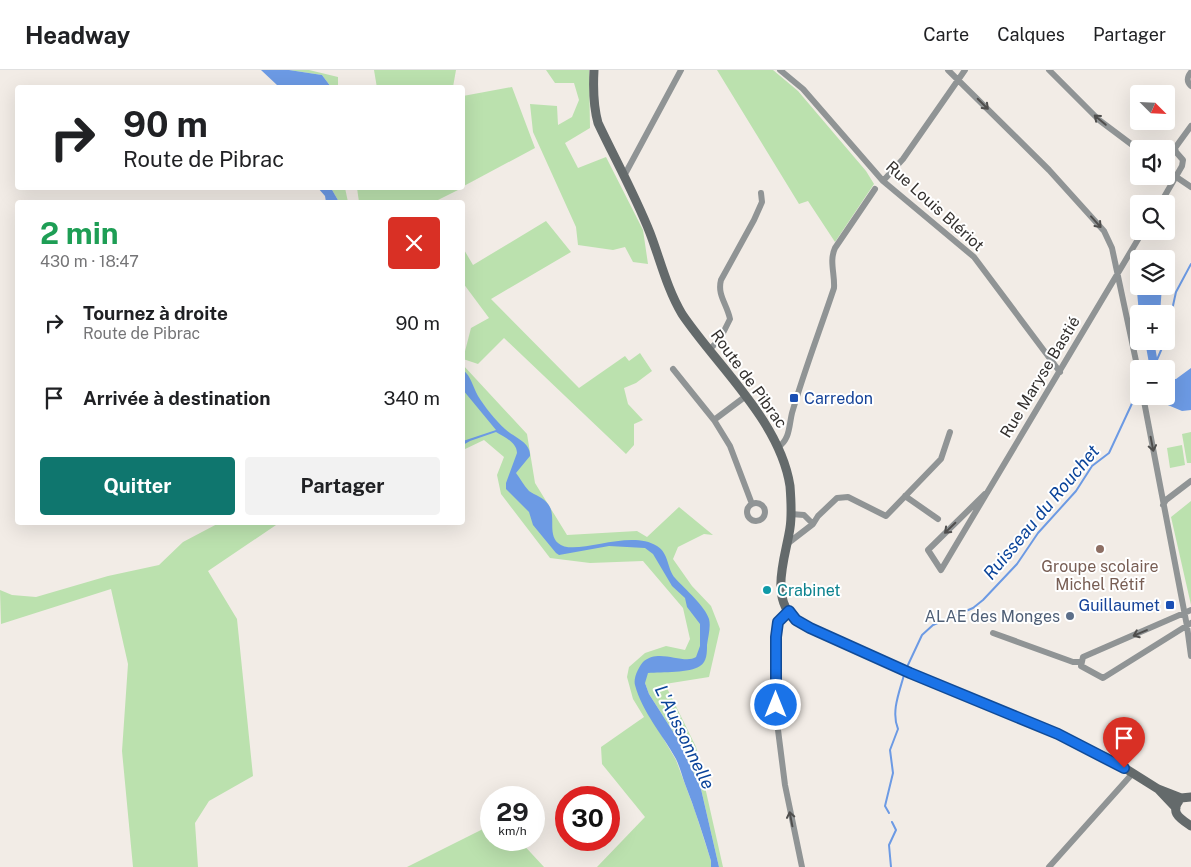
<!DOCTYPE html>
<html lang="fr">
<meta charset="utf-8">
<style>
body{margin:0;font-family:"Public Sans",sans-serif;background:#f2f2f2;color:#202124;height:100vh;display:flex;flex-direction:column;font-size:19px;white-space:nowrap}
*{box-sizing:border-box;margin:0}
p{font-size:16px;color:#757577}
.icon{flex:none;width:28px;height:28px;fill:none;stroke:currentColor;stroke-width:2;stroke-linecap:round;stroke-linejoin:round}
.map{position:relative;flex:1;overflow:hidden}
.sheet{position:absolute;left:15px;top:130px;width:450px;height:325px;display:flex;flex-direction:column;background:#fff;border-radius:5px;box-shadow:0 5px 20px #0002}
.sheet>*{flex:none}
.banner{position:absolute;left:15px;top:15px;width:450px;height:105px;border-radius:5px;box-shadow:0 5px 20px #0002;background:#fff;color:#202124;overflow:hidden}
.needle{width:32px;rotate:114deg}
.buttons{position:absolute;left:1130px;top:15px;display:grid;gap:10px}
.buttons a{display:grid;place-items:center;width:45px;height:45px;border-radius:5px;background:#fff;box-shadow:0 5px 20px #0002;font-size:25px}
.speed{position:absolute;left:480px;top:716px;display:flex;gap:10px;font-size:25px;font-weight:700;text-align:center}
.speed>*{display:grid;place-content:center;width:65px;height:65px;border-radius:50%;background:#fff;box-shadow:0 5px 20px #0002;line-height:1}
.speed small{font-size:12px;font-weight:400}
.speed .limit{border:8px solid #d22;background:#fff;color:#111}
.pin{position:absolute;display:grid;place-items:center;width:42px;height:42px;color:#fff;margin:-51px -21px;border-radius:50% 50% 50% 0;rotate:-45deg;box-shadow:0 0 5px #0007}
.pin .icon{rotate:45deg}
.me{position:absolute;width:55px;margin:-28px;rotate:0deg;stroke-linejoin:round;filter:drop-shadow(0 0 4px #0008)}
.turn{display:flex;align-items:center;gap:18px;height:105px;padding:0 25px;font-size:22px}
.turn .icon{width:65px;height:65px;stroke-width:2.5}
.turn b{display:block;font-size:35px;line-height:42px}
.round{display:grid;place-items:center;flex:none;width:52px;height:52px;border-radius:5px;background:#f2f2f2}
.summary{display:flex;align-items:center;justify-content:space-between;height:85px;padding:0 25px}
h1{font-size:30px;font-weight:700;line-height:38px;color:#1e9e55}
.cta{display:flex;gap:10px;margin-top:auto;padding:10px 25px}
.cta a{flex:1;height:58px;border-radius:5px;background:#0f766e;color:#fff;font-size:20px;font-weight:700;line-height:58px;text-align:center}
.cta a+a{background:#f2f2f2;color:#202124}
ul{padding:0;list-style:none}
li{display:flex;align-items:center;gap:15px;height:75px;padding:0 25px}
li div{flex:1}
li b{display:block;font-size:19px}
li em{font-style:normal}
header{display:flex;align-items:center;gap:30px;box-sizing:border-box;height:70px;padding:0 25px;background:#fff;border-bottom:1px solid #e0e0e0}
header strong{font-size:24px}
nav{display:flex;gap:28px;margin-inline-start:auto;font-size:18px}
.map>svg:first-child{display:block}
</style>
<header>
<strong>Headway</strong>
<nav><a>Carte</a><a>Calques</a><a>Partager</a></nav>
</header>
<div class="map">
<svg width="1191" height="797" viewBox="0 0 1191 797">
<rect width="100%" height="100%" fill="#f2ece6"/>
<path fill="#bbe1ae" d="M289,0h20l29,7v10h-7l-9,-12z
M374,0h82l-3,17 -76,1z
M546,0h43l1,58 -25,15 13,25 28,-11 37,73 5,34 -15,-2 -8,-15 -12,3 -35,-5 -2,-18 -43,-95 -3,-28 27,2 1,19 14,-8 7,-17 -5,-17h-19z
M717,0h56l25,21 68,80 8,13 -39,58 -27,-41 -9,3z
M512,17l23,61 -73,39 1,-91z
M331,118h14l3,14h-9z
M357,118h105l-28,14h-75z
M546,151l25,31 -80,47 88,89 46,-32 4,5 11,-8 12,18 -16,12 -12,5 4,16 15,16 -9,4v21l-8,9 -122,-116 -26,26 -15,-5 8,-31 18,-10 -26,-35v-35l10,17z
M463,295l64,69 8,49 32,52 70,-4 10,6 32,-30 34,28 -9,-1 -26,13 -5,12 19,27 19,20 9,23 -11,48 -44,7 31,63 27,120h-4l-18,-78 -22,-48 -30,-47 -4,-11 1,26 30,51 19,51 16,50v6h-114l48,-50 -43,-53 -1,-17 43,-30 -11,-18 -6,-22 2,-10 16,-14 21,-7 19,4 5,-11 -7,-31 -40,-47 -53,2 -40,-5 -49,-64 -4,-19 7,-18 -20,-17 -21,10z
M1191,362v31h-4l-5,-29z
M1182,375l3,20 -15,3 -3,-20z
M1191,431v104l-20,-88z
M219,453h60l-71,48 29,48 16,157 -44,25 -14,22 3,44h-65l-11,-116 6,-87 -17,-75 -110,35 -1,-34 12,5 24,2 72,-21 51,-11 24,-23z
M491,755v15h28l25,27h-137z"/>
<path fill="#6c9ae4" d="M261,0h28l33,5 9,12 -54,-2z
M318,118h13l8,14h-13l-1,-6z
M1139,205v11h23l-2,28h-21l-3,-34z
M1145,271h9l5,28h-9z
M1191,298v42l-9,1 -26,-11 -1,-4h11v-18l10,1z
M463,300c8,6 10,17 15,26 7,11 17,24 27,33 8,8 26,13 25,27l-14,17c4,5 8,13 13,18 6,4 15,7 19,13 9,11 -1,29 10,39 16,15 70,-15 99,3 12,7 10,23 18,32 10,11 30,28 34,41 2,8 -1,18 -2,26 0,7 0,17 -7,21 -10,7 -38,6 -52,7l-3,10 4,11 30,47 22,48 18,78h-8v-6c-8,-26 -16,-52 -26,-77 -3,-8 -5,-17 -9,-25 -13,-24 -34,-47 -41,-74 -2,-7 4,-19 9,-24 16,-13 40,4 52,-4l4,-11v-22l-13,-17 -2,-9 -13,-12 -19,-32 -8,-6 -36,-2 -50,9 -3,-2 -23,-28 -4,-13 -23,-23v-6l11,-30c0,-11 -13,-16 -21,-21l-26,9 -7,4v-4l33,-11 -33,-40z"/>
<g fill="none" stroke-linecap="round" stroke-linejoin="round">
<path stroke="#6c9ae4" stroke-width="2" d="M1166,267l10,-45 15,-28
M1156,292l9,-21
M907,597l15,-32 11,-10 40,-17 10,-8 34,-36 21,-31 38,-42 16,-25 17,-13 26,-56
M889,743l-4,-7 8,-33 -3,-23 8,-21c-7,-17 1,-36 6,-54
M891,797l-2,-22 7,-15 -4,-8"/>
<path stroke="#909495" stroke-width="6" d="M780,0l23,19 80,92 91,76 86,115
M948,0l101,100 55,61 8,17 27,127
M1049,0l50,50 40,30
M1191,2c-4,5 -5,9 0,14
M1166,100l25,17
M624,106l57,-106
M883,111l20,-22 62,-89
M1160,134l22,-38 1,-6 -7,-8 -1,-4 16,-22
M710,279l10,-10 10,-20c-3,-15 -13,-24 -9,-39l33,-60 8,-18 -1,-9
M673,299l41,51 32,-24
M1143,326l44,230 4,30
M714,350l16,26 22,58
M778,377c12,-7 11,-22 14,-34 12,-42 28,-83 42,-125 1,-14 -5,-27 1,-40l40,-59
M985,424l-57,56 13,20 202,-339
M905,426l33,23
M747 442a9 9 0 1 1 18 0a9 9 0 1 1-18 0Z
M1163,435l3,-5 25,-19
M791,444l13,1 9,9
M787,474l26,-20 5,-8 19,-18 11,-1 38,19 55,-57 9,-27
M1191,540l-108,47 -2,9 22,12 88,-55
M789,541l-11,11 -2,15 1,85 8,63 17,82
M993,563l80,29h8
M1049,797l84,-94"/>
<path stroke="#646a6b" stroke-width="9" d="M594,0c-1,18 -1,35 4,53 17,36 37,72 52,110 10,26 17,56 32,81 35,52 98,107 108,172 1,13 2,29 0,42 -4,28 -22,71 7,93 4,3 9,5 13,7l100,45 148,61 57,28 43,27 23,9
M1159,720l17,18
M1191,727l-10,1c-12,14 -2,20 10,28"/>
</g>
<defs><path id="oneway-shaft" d="M-6 0H5M1.5-3L5.5 0L1.5 3" fill="none" stroke-width="1.6" stroke-linecap="round" stroke-linejoin="round" transform="scale(1.25)"/></defs>
<g stroke="#4f4e4d">
<use href="#oneway-shaft" transform="translate(983 34) rotate(45)"/>
<use href="#oneway-shaft" transform="translate(1100 50) rotate(-140)"/>
<use href="#oneway-shaft" transform="translate(1096 152) rotate(48)"/>
<use href="#oneway-shaft" transform="translate(1152 374) rotate(79)"/>
<use href="#oneway-shaft" transform="translate(950 458) rotate(136)"/>
<use href="#oneway-shaft" transform="translate(1140 563) rotate(157)"/>
<use href="#oneway-shaft" transform="translate(791 749) rotate(-101)"/>
</g>
<g fill="none" stroke-linecap="round" stroke-linejoin="round">
<defs>
<path id="route" d="M776,635v-68l2,-15 11,-11 7,9 14,8 100,45 148,61 66,34"/>
</defs>
<use href="#route" stroke="#114b97" stroke-width="12"/>
<use href="#route" stroke="#1a73e8" stroke-width="9"/>
</g>
<g fill="#1a4fb4" stroke="#fff" stroke-width="2">
<rect x="789" y="323" width="10" height="10" rx="2.5"/>
<rect x="1165" y="530" width="10" height="10" rx="2.5"/>
</g>
<circle fill="#8d6e63" stroke="#fff" stroke-width="2" cx="1100" cy="479" r="5"/>
<circle fill="#0f9aa8" stroke="#fff" stroke-width="2" cx="767" cy="520" r="5"/>
<circle fill="#5c6f8a" stroke="#fff" stroke-width="2" cx="1070" cy="546" r="5"/>
<g text-anchor="middle" dominant-baseline="central" stroke-width="4" stroke-linejoin="round" paint-order="stroke">
<g font-size="16" fill="#33302e" stroke="#fff">
<text transform="translate(935 136) rotate(42)">Rue Louis Blériot</text>
<text transform="translate(1040 307) rotate(-59)">Rue Maryse Bastié</text>
<text transform="translate(749 309) rotate(54)">Route de Pibrac</text>
</g>
<g font-size="16" fill="#164399" stroke="#fff" text-anchor="start">
<text x="804" y="328">Carredon</text>
<text x="1160" y="535" text-anchor="end">Guillaumet</text>
</g>
<g font-size="16" fill="#785e54" stroke="#fff">
<text x="1100" y="496">Groupe scolaire<tspan x="1100" dy="18">Michel Rétif</tspan></text>
</g>
<g font-size="16" fill="#0d838f" stroke="#fff" text-anchor="start">
<text x="777" y="520">Crabinet</text>
</g>
<g font-size="16" fill="#4e5e75" stroke="#fff" text-anchor="end">
<text x="1060" y="546">ALAE des Monges</text>
</g>
<g font-size="18" font-style="italic" fill="#0b449a" stroke="#fff">
<text transform="translate(1041 442) rotate(-50)">Ruisseau du Rouchet</text>
<text transform="translate(685 667) rotate(64)">L'Aussonnelle</text>
</g>
</g>
</svg>
<div class="buttons">
<a><svg class="needle" viewBox="-14 -14 28 28"><path d="M0-13l5 13h-10z" fill="#e53935"/><path d="M0 13l5-13h-10z" fill="#757577"/></svg></a>
<a><svg class="icon" aria-label="sound" viewBox="0 0 24 24"><path d="M4 9h4l5-4v14l-5-4H4zM17 9q2 3 0 6"/></svg></a>
<a><svg class="icon" aria-label="search" viewBox="0 0 24 24"><circle cx="10" cy="10" r="6"/><path d="M15 15l6 6"/></svg></a>
<a><svg class="icon" aria-label="layers" viewBox="0 0 24 24"><path d="M12 4l9 5-9 5-9-5zM3 14l9 5 9-5"/></svg></a>
<a>+</a>
<a>−</a>
</div>
<div class="speed"><div>29<small>km/h</small></div><div class="limit">30</div></div>
<div class="pin" style="left:1124px;top:698px;background:#d93025"><svg class="icon" aria-label="arrive" viewBox="0 0 24 24"><path d="M6 21V4h12l-3 4 3 4H6"/></svg></div>
<svg class="me" style="left:776px;top:635px" viewBox="-20 -20 40 40"><circle r="17" fill="#1a73e8" stroke="#fff" stroke-width="3"/><path d="M0-11L8 9 0 5-8 9z" fill="#fff"/></svg>
<div class="banner">
<div class="turn"><svg class="icon" aria-label="right" viewBox="0 0 24 24"><path d="M7 20v-9h11M14 6l5 5-5 5"/></svg><div><b>90 m</b>Route de Pibrac</div></div>
</div>
<section class="sheet">
<div class="summary"><div><h1>2 min</h1><p>430 m · 18:47</p></div><a class="round" style="background:#d93025;color:#fff"><svg class="icon" aria-label="close" viewBox="0 0 24 24"><path d="M6 6l12 12M18 6L6 18"/></svg></a></div>
<ul>
<li><svg class="icon" aria-label="right" viewBox="0 0 24 24"><path d="M7 20v-9h11M14 6l5 5-5 5"/></svg><div><b>Tournez à droite</b><p>Route de Pibrac</p></div><em>90 m</em></li>
<li><svg class="icon" aria-label="arrive" viewBox="0 0 24 24"><path d="M6 21V4h12l-3 4 3 4H6"/></svg><div><b>Arrivée à destination</b></div><em>340 m</em></li>
</ul>
<div class="cta"><a>Quitter</a><a>Partager</a></div>
</section>
</div>
